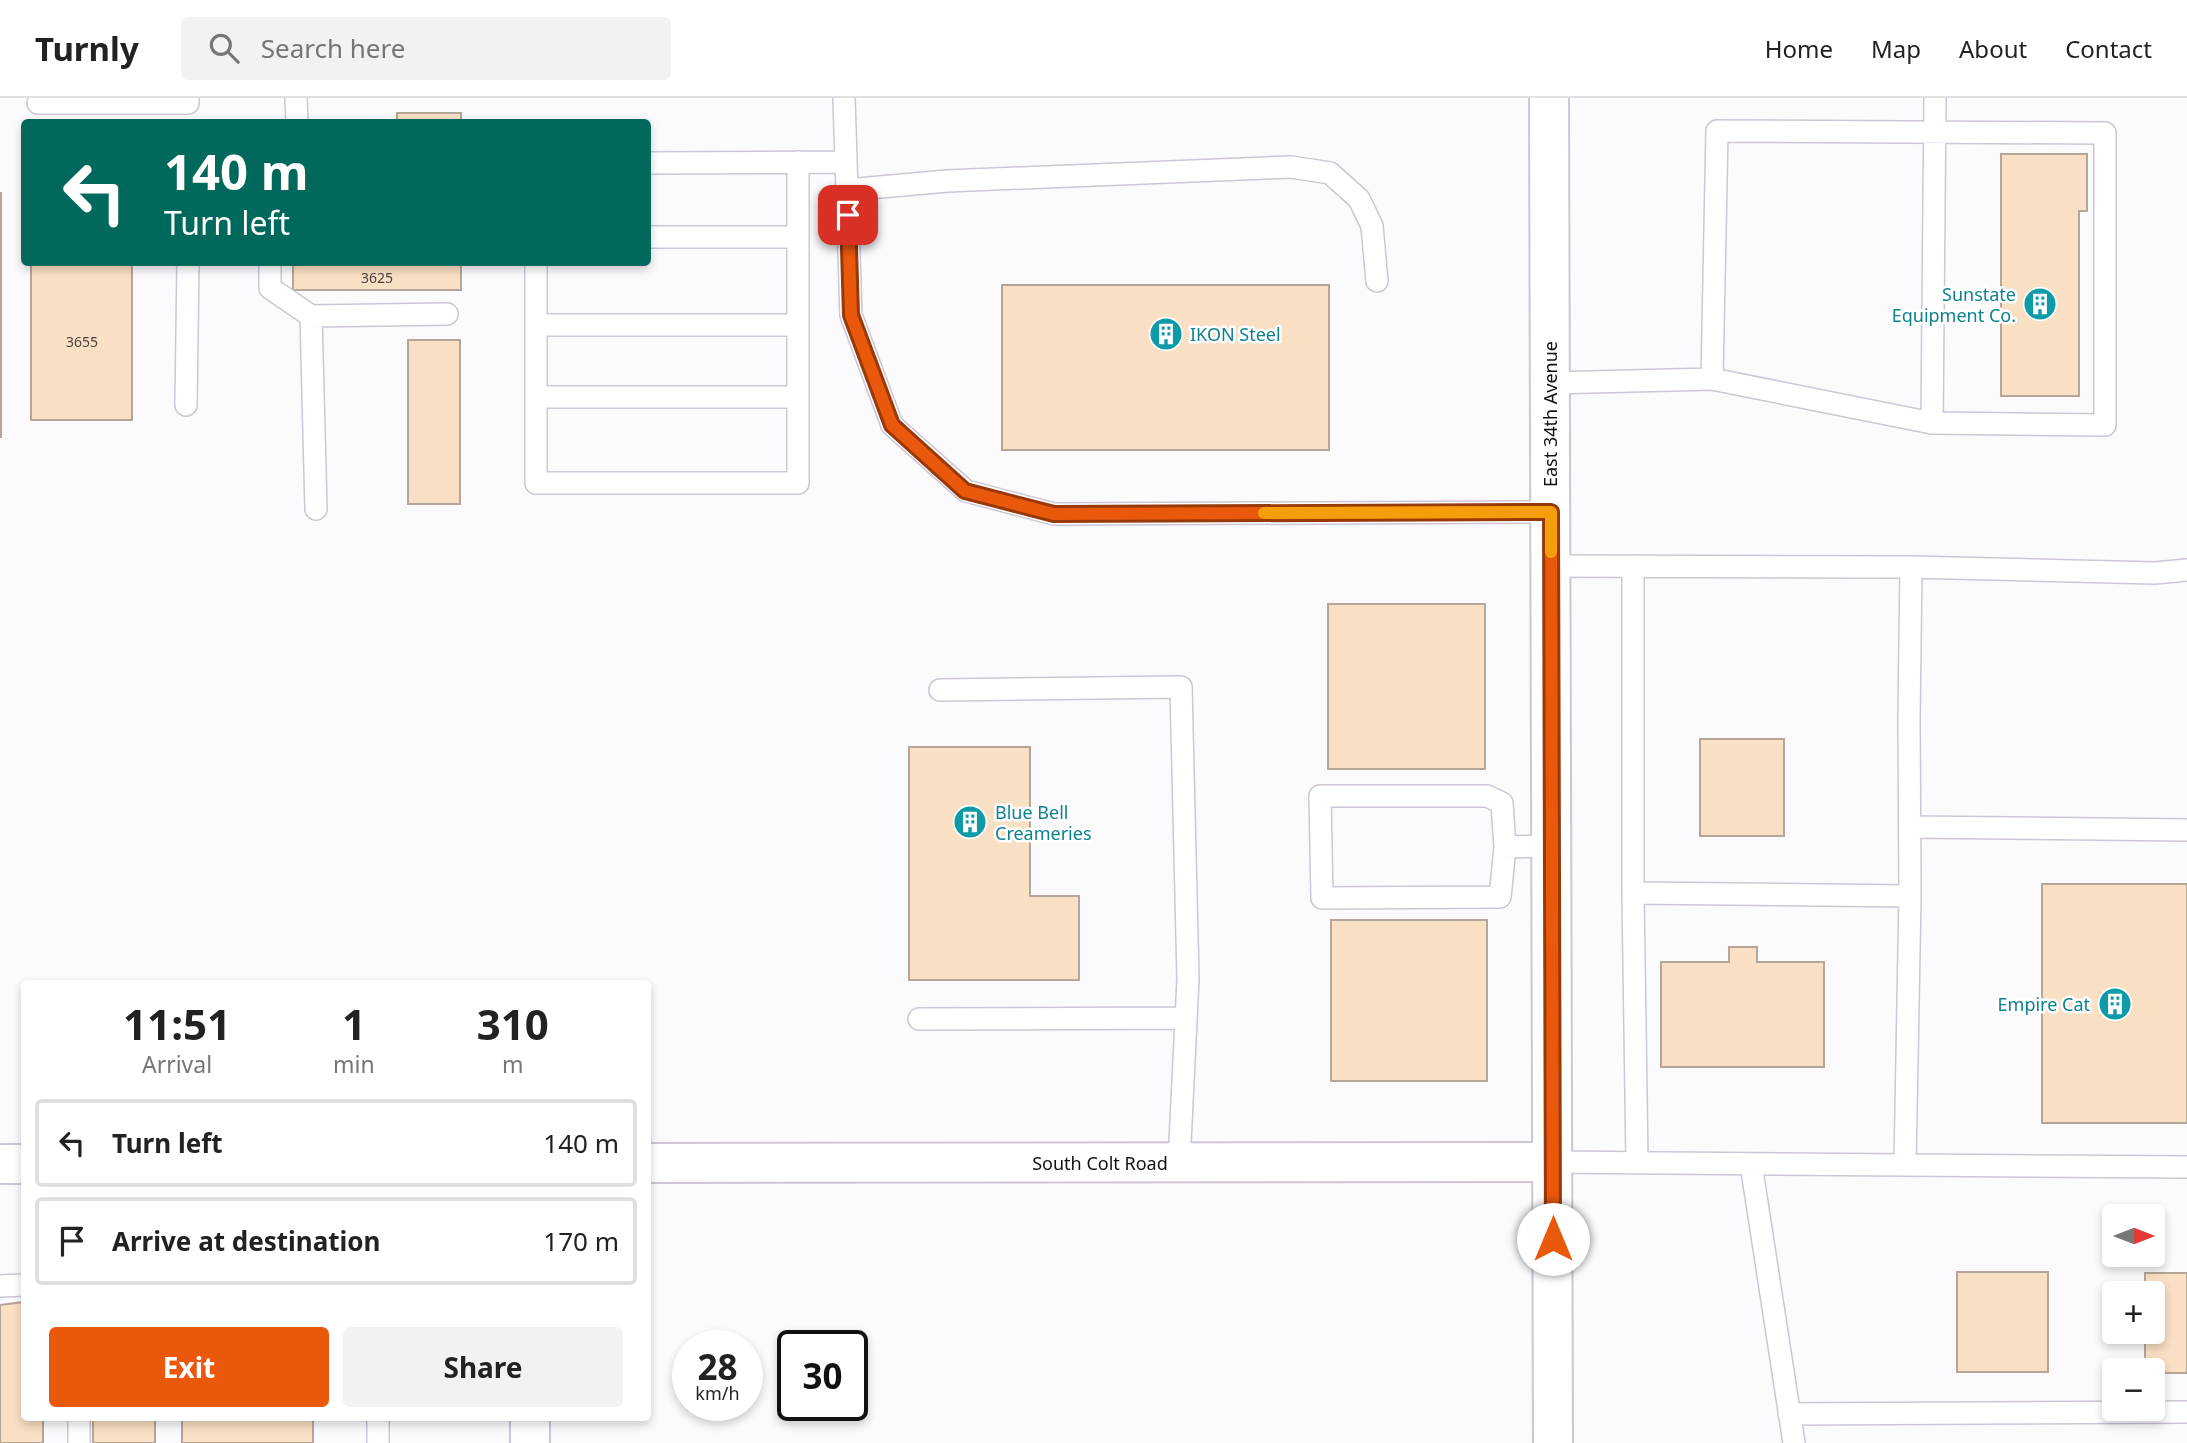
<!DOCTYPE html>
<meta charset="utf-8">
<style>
body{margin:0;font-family:"Noto Sans",sans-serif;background:#f2f2f2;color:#222;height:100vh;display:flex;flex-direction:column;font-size:26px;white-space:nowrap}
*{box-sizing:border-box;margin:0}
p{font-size:23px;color:#767676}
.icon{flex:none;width:38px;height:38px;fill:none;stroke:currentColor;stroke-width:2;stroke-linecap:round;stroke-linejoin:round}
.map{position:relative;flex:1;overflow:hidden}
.details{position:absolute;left:21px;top:882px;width:630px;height:441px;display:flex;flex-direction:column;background:#fff;border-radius:7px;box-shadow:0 4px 10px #0003}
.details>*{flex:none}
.guide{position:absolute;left:21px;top:21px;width:630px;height:147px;border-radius:7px;box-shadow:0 4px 10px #0003;background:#00695c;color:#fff;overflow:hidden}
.needle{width:46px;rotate:90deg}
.controls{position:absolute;left:2102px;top:1106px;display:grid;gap:14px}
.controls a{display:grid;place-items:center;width:63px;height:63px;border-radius:7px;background:#fff;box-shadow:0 4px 10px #0003;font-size:35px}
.speed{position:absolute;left:672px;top:1232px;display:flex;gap:14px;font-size:35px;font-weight:700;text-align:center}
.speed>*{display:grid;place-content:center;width:91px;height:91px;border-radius:50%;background:#fff;box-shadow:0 4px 10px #0003;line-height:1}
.speed small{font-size:18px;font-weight:400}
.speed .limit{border:4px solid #111;border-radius:10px;background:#fff;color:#111}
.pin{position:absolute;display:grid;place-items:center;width:60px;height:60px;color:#fff;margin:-30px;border-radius:14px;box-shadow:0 4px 10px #0006}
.me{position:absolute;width:77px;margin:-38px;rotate:0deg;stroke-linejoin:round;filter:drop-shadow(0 0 5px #0008)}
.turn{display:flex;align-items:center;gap:24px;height:147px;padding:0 28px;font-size:32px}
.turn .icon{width:91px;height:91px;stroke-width:2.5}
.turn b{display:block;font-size:49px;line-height:60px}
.eta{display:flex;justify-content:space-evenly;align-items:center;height:119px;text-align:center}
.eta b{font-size:42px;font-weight:700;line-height:49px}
.button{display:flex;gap:14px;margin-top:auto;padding:14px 28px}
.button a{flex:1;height:80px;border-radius:7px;background:#ea580c;color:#fff;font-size:28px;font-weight:700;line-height:80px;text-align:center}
.button a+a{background:#f2f2f2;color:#222}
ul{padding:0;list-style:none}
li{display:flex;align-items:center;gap:21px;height:88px;margin:0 14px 10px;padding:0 14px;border:4px solid #e0e0e0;border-radius:7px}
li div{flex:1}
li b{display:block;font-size:26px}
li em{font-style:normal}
header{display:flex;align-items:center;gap:42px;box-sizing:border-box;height:98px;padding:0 35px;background:#fff;border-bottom:2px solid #e0e0e0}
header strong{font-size:33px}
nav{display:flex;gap:38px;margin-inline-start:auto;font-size:24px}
.search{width:490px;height:63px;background:#f2f2f2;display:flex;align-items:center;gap:18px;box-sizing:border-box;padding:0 24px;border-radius:7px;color:#767676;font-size:26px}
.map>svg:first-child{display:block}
</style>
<header>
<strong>Turnly</strong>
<div class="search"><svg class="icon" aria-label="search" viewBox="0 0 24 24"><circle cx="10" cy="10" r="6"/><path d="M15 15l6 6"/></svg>Search here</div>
<nav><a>Home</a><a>Map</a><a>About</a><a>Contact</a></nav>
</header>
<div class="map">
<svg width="2187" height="1345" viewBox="0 0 2187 1345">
<rect width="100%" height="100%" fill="#fbfafd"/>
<path fill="#f9dfc3" stroke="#b5a698" stroke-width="2" d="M397,15h64v9h-64z
M2001,56h86v57h-8v185h-78z
M0,95h1v244h-1z
M31,164h101v158h-101z
M397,164h64v28h-168v-25h104z
M1002,187h327v165h-327z
M408,242h52v164h-52z
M1328,506h157v165h-157z
M1700,641h84v97h-84z
M909,649h121v149h49v84h-170z
M2042,786h145v239h-145z
M1331,822h156v161h-156z
M1729,849h28v15h67v105h-163v-105h68z
M1957,1174h91v100h-91z
M2145,1175h42v100h-35v-3h-7v-38h7v-39h-7z
M24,1204v116h19v25h-43v-138z
M93,1320h62v25h-62z
M182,1320h131v25h-131z"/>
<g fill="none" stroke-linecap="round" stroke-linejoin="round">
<defs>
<path id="service" d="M296,0l1,24
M844,0l7,217 41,110 74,66 88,23 497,-2
M38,5h150v-5
M648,65l198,-1
M847,92l100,-9 344,-14 39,6 29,26 13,27 5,55
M648,139h150
M270,164v26l41,28 5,193
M536,164v221h262v-321
M311,218l136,-2
M536,227h262
M1712,281l5,-248 388,2v292l-173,-2
M1550,285l162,-4 220,44 3,-325
M536,299h262
M186,307l2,-143
M1551,468l360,1 -2,151 1,178 -5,269 -353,-3
M1633,468v327l4,269
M1911,469l244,6 32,-3
M940,592l241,-3 7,292 -9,184
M1911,729l276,3
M1505,749l-3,-44 -15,-7h-167l2,102 178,-1 5,-50 46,-1
M1633,795l277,3
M919,921l267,-1
M1751,1066l43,279
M1905,1067l282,2
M0,1188l24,-1
M1789,1316l398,-2
M79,1345v-25
M378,1345v-25"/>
<path id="minor" d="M1549,0l4,1345
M648,1065l904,-1
M0,1066h24
M530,1320v25"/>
</defs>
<use href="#service" stroke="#cec5d7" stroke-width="24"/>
<use href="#minor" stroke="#cec5d7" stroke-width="42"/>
<use href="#service" stroke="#fff" stroke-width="21"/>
<use href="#minor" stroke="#fff" stroke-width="38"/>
</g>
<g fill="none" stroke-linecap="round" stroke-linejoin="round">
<defs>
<path id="route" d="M848,117l3,100 41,110 73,66 89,23 497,-2 2,727"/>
</defs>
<use href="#route" stroke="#983908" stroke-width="18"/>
<use href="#route" stroke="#ea580c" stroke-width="12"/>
<path stroke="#f59e0b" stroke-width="12" d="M1264,415l287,-1v40"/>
</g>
<defs>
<symbol id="building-disc" viewBox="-11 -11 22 22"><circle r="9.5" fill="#0f9aa8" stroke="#fff"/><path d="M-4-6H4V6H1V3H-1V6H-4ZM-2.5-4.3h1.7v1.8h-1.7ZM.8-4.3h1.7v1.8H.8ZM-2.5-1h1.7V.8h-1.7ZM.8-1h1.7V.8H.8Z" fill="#fff"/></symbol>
</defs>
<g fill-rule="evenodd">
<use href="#building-disc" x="2021" y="187" width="38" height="38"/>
<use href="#building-disc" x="1147" y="217" width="38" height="38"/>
<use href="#building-disc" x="951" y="705" width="38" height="38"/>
<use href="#building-disc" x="2096" y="887" width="38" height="38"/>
</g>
<g text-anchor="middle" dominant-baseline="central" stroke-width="5" stroke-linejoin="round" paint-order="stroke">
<g font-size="14" fill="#4c4340">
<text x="377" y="179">3625</text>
<text x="82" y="243">3655</text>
</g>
<g font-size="18" fill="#0d838f" stroke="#fff" text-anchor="end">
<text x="2016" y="196">Sunstate<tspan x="2016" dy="21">Equipment Co.</tspan></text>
<text x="1190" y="236" text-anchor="start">IKON Steel</text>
<text x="995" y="714" text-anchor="start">Blue Bell<tspan x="995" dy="21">Creameries</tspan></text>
<text x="2090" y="906">Empire Cat</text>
</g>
<g font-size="18" fill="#120f15" stroke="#fff">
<text transform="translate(1550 316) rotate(-90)">East 34th Avenue</text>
<text x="1100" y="1065">South Colt Road</text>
</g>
</g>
</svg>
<div class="controls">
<a><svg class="needle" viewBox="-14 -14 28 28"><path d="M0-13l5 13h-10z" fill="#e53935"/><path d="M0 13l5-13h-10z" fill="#767676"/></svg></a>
<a>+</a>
<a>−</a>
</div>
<div class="speed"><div>28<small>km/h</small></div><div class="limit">30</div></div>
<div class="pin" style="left:848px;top:117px;background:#d93025"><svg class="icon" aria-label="arrive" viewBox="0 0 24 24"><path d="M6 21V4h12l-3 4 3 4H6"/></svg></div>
<svg class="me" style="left:1553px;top:1141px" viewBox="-20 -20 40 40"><circle r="19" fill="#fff"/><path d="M0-13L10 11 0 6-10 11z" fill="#ea580c"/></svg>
<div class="guide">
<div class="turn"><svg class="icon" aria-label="left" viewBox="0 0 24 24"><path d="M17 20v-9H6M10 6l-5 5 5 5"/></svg><div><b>140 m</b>Turn left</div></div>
</div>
<section class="details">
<div class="eta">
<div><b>11:51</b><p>Arrival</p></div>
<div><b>1</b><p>min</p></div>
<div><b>310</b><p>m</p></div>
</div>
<ul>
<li><svg class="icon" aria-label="left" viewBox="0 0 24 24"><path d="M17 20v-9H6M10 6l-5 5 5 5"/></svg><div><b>Turn left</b></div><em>140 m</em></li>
<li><svg class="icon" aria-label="arrive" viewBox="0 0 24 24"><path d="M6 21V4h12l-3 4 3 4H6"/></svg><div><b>Arrive at destination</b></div><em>170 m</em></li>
</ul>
<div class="button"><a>Exit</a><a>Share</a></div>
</section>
</div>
